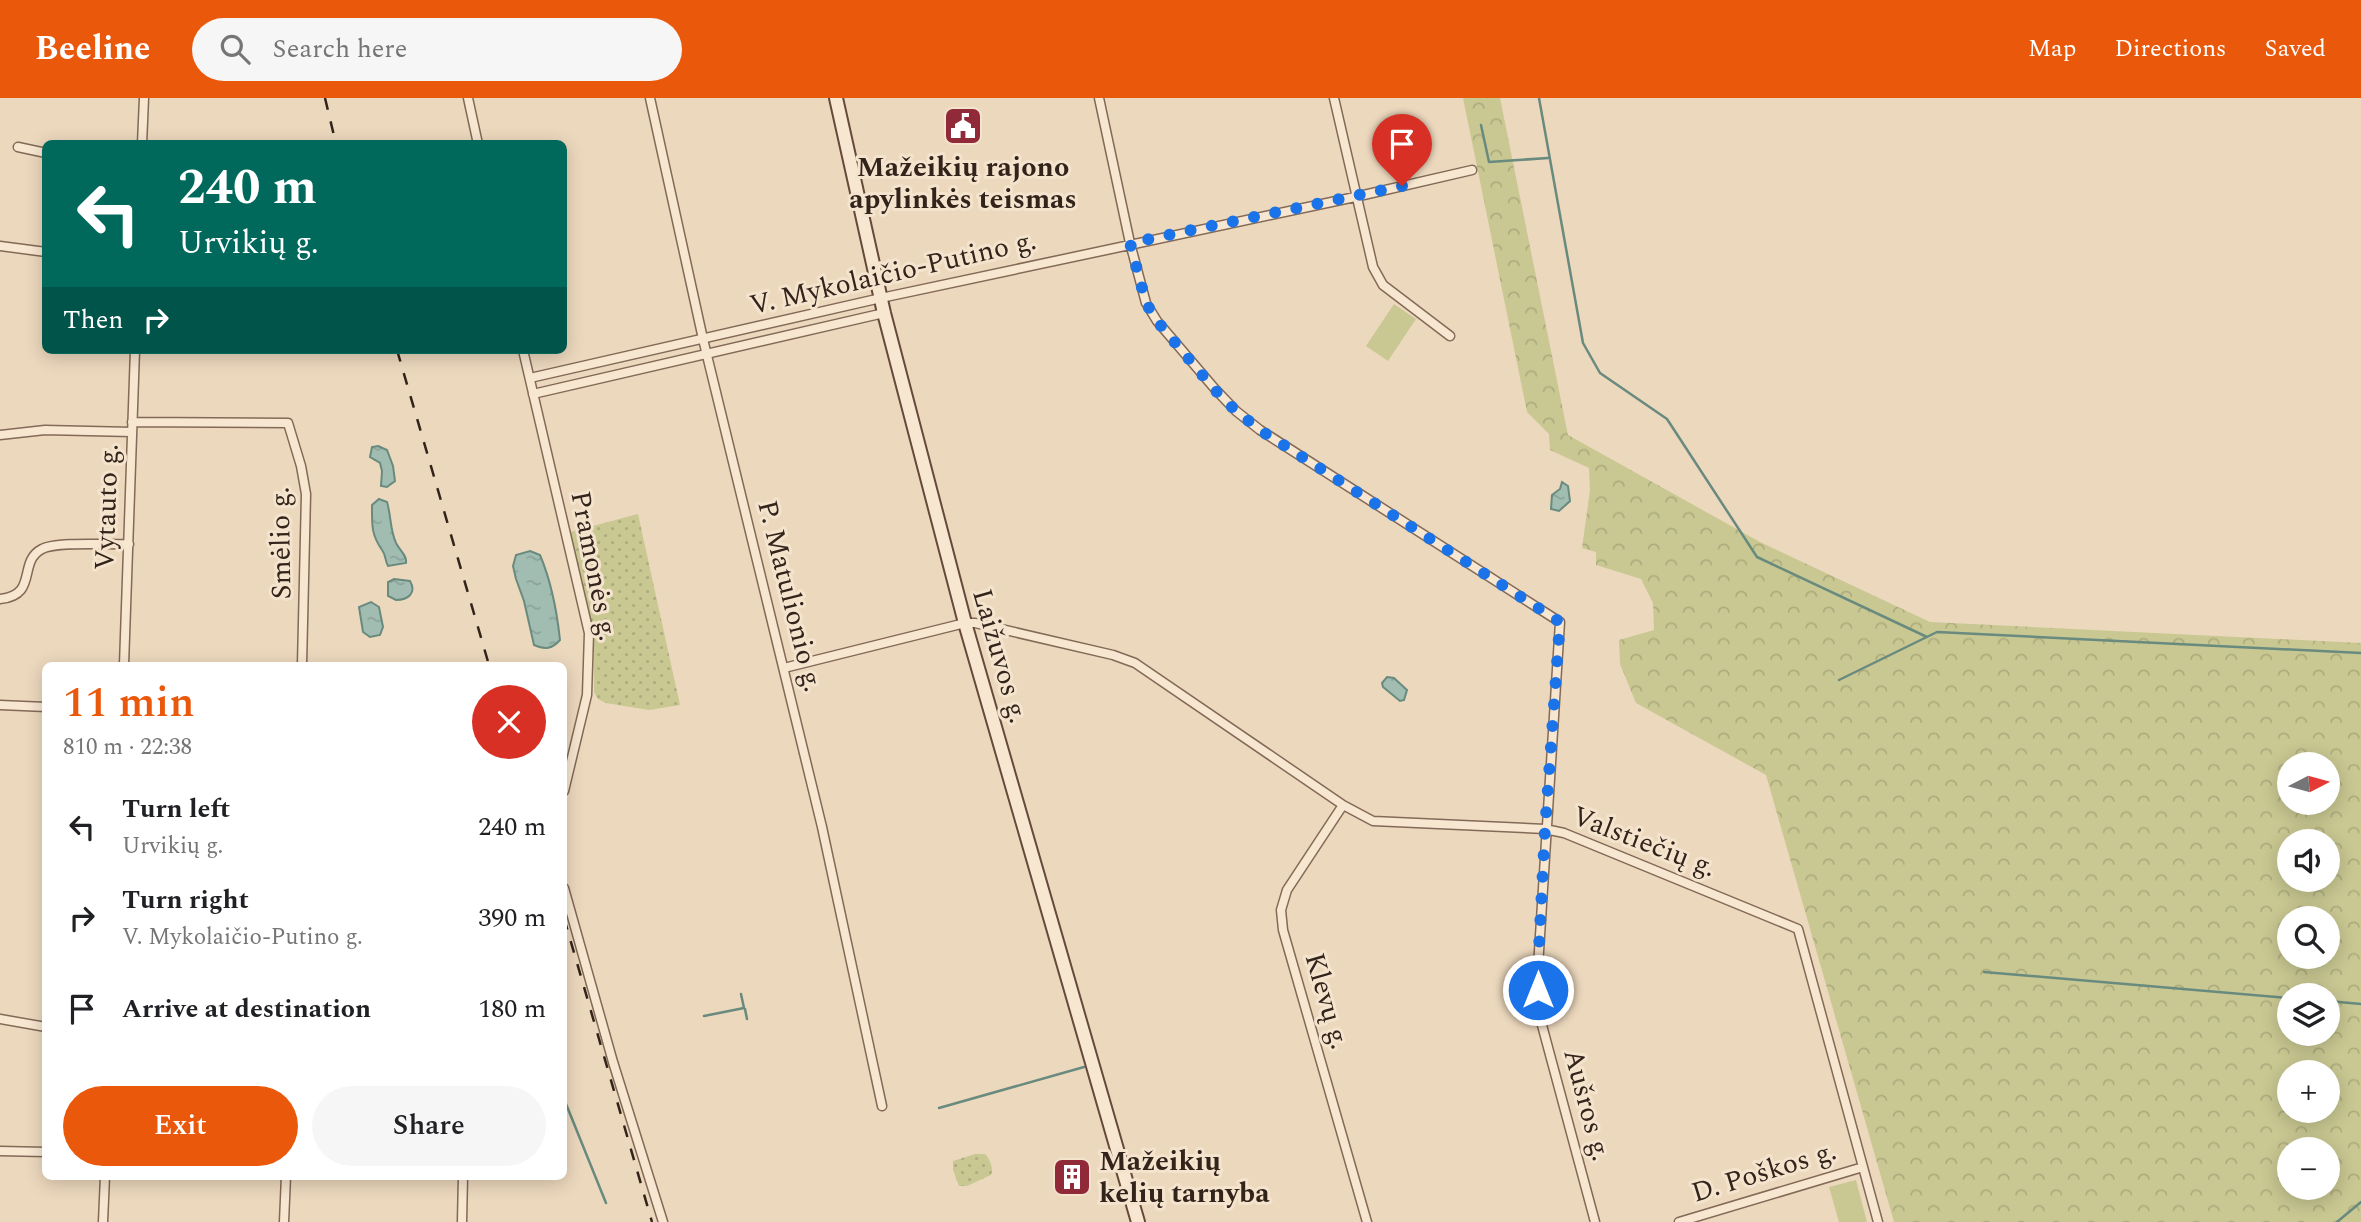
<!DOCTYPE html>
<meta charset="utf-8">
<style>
body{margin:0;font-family:Spectral,serif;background:#f6f6f6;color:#202124;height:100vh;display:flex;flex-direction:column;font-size:26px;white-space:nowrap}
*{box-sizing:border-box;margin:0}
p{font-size:23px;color:#757577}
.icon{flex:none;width:38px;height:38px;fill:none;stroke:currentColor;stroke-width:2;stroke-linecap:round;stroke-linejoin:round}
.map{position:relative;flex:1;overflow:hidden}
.side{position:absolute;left:42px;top:564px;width:525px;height:518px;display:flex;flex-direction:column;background:#fff;border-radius:10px;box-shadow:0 4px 18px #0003}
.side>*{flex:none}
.banner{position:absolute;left:42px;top:42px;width:525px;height:214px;border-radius:10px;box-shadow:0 4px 18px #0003;background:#00695c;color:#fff;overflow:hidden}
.needle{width:46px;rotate:84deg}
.buttons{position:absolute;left:2277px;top:654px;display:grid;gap:14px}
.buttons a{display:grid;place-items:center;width:63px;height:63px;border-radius:50%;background:#fff;box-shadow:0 4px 18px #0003;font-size:35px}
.pin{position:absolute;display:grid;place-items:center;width:60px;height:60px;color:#fff;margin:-72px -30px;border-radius:50% 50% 50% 0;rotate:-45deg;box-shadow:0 0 7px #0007}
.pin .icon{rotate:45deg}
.me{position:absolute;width:77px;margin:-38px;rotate:0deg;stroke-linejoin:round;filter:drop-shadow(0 0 5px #0008)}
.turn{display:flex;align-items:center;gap:24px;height:147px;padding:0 21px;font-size:32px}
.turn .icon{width:91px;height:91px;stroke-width:2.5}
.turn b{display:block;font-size:49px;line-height:60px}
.then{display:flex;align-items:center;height:66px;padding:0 21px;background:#0003;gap:14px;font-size:26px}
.round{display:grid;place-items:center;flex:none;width:74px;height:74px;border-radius:37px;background:#f6f6f6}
.summary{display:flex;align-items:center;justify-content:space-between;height:119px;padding:0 21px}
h1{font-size:42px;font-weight:600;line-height:52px;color:#ea580c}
.action{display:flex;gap:14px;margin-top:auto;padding:14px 21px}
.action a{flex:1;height:80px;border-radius:42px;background:#ea580c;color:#fff;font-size:28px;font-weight:600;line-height:80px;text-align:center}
.action a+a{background:#f6f6f6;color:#202124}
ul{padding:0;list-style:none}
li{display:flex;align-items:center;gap:21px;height:91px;padding:0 21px}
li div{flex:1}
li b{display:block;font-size:26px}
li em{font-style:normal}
header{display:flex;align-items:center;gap:42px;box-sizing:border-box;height:98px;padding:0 35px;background:#ea580c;color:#fff}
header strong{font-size:33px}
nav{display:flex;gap:38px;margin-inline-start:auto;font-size:24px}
.search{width:490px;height:63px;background:#f6f6f6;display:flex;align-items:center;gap:18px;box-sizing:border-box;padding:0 24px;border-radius:38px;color:#757577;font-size:26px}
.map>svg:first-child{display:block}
</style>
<header>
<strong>Beeline</strong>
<div class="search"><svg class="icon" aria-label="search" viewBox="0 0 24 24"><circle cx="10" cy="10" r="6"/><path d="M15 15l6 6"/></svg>Search here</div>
<nav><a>Map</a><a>Directions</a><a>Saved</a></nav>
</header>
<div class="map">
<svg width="2361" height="1124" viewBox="0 0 2361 1124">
<defs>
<pattern id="grass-dots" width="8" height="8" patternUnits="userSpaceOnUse" patternTransform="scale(1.75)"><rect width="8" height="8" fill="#c9c892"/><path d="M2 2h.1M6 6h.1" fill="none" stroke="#adac7d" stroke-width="1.8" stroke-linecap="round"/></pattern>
<pattern id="forest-crowns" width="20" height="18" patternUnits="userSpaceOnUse" patternTransform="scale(1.75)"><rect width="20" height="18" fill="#c9c892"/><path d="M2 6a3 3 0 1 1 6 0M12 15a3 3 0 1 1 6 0" fill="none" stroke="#adac7d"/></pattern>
<pattern id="water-ripples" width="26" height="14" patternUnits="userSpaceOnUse" patternTransform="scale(1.75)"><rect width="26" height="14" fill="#a1bdb1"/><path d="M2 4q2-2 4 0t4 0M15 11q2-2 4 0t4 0" fill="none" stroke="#8ba298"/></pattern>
</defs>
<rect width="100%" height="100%" fill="#ecd8bd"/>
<path fill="url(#grass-dots)" d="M638,416l42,191 -31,5 -43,-7 -8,-4 -4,-7v-37l-3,-24 -21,-99z
M975,1056h10c5,5 9,15 6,21l-24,11h-8l-6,-16v-9z"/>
<path fill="url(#forest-crowns)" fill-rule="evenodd" d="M1463,0h37l68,337 192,107 170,80 431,21v579h-467l-128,-447 -130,-72 -16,-39 -1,-24 35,-10 -1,-27 -12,-24 -45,-14v-13l-14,-4 8,-58 -1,-22 -39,-18 -1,-16 -22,-22zM2289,667h39v38h-39zM2289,744h39v38h-39zM2289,821h39v38h-39zM2289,898h39v38h-39zM2289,975h39v38h-39zM2289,1052h39v38h-39z"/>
<path fill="#c9c892" d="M1394,206l22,15 -28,42 -22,-15z
M1856,1082l11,42h-28l-10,-35z"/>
<path fill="url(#water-ripples)" stroke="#698a7e" stroke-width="2" d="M378,348l9,4 6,16 2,15 -8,6 -6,-1 1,-15 -2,-8 -10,-6 2,-10z
M1562,384l6,4 2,15 -11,10 -8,-2 1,-14 8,-6z
M379,401l8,3c4,13 3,28 9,41 4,8 11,12 10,20l-18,3c-3,-5 -2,-11 -6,-16 -11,-16 -10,-25 -10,-45z
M530,453l10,4c11,26 17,57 20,85 -8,9 -15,10 -26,5l-10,-44 -8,-22 -3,-13 3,-11z
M394,481l16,2c7,12 -2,19 -14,19l-8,-4v-14z
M371,504l8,5 4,20 -3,8 -10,2 -7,-5 -4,-25z
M1387,579l7,1 13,12 -3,10 -4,1 -17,-14 -1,-4z"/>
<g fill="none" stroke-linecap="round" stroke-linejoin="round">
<path stroke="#698a7e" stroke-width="2.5" d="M1539,0l44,245 17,30 67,46 90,138 170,80
M1481,27l8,37 59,-4
M1839,582l98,-48 424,21
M1984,874l305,26
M2328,903l33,3
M745,911l2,10
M704,918l40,-8 -3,-14
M564,1001l42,104
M939,1010l145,-41
M2337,1124l24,-20"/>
<defs>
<path id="minor" d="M468,0l10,46
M650,0l53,241 119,488 60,279
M1099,0l31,145 16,60 11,18 58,68 21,22 24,19 300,192 -22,345 1,47 56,208
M1334,0l39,169 10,18 67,51
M142,46l2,-46
M18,49l28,6
M0,148l46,6
M523,252l66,283 -2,62 -23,96
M530,280l351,-80 474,-101 117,-27
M533,296l351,-81
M132,324l156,1 13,43 5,28 -4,171
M0,337l45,-5 87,2
M0,501c39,-4 17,-37 42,-50 14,-8 69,-4 87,-5
M124,567l11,-315
M784,570l181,-45h10l138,32 22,8 208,142 30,16 172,8 19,4 234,96 80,293
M0,607l46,2
M1343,707l-56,85 -6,20 2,20 84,292
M564,790l49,174 50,160
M0,921l46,8
M0,1053l46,1
M103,1124l2,-46
M284,1124l2,-46
M462,1124l1,-46
M1679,1124l184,-55"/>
<path id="secondary" d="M836,0l48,215 81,310 173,599"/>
</defs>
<use href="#minor" stroke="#836957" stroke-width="11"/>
<use href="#secondary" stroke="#654a3b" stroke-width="16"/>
<use href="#minor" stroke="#f7e6d0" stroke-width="8"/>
<use href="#secondary" stroke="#f7e6d0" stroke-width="12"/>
<path stroke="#33241b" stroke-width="2.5" stroke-dasharray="12 12" stroke-linecap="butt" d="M325,0l11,46
M397,252l92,315
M564,820l88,304"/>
</g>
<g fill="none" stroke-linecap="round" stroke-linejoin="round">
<path stroke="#1a73e8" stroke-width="12" stroke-dasharray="0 21.6" d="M1402,88l-272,57 16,60 11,18 57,68 22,22 24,19 300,192 -15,207 -7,138v23"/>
</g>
<defs>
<symbol id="civic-square" viewBox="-11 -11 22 22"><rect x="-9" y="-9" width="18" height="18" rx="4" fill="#902938" stroke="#f4e3cd"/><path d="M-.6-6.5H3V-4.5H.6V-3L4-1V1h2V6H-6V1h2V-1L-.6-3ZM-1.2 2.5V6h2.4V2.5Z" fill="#fff"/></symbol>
<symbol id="building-square" viewBox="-11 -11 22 22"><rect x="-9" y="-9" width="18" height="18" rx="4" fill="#902938" stroke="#f4e3cd"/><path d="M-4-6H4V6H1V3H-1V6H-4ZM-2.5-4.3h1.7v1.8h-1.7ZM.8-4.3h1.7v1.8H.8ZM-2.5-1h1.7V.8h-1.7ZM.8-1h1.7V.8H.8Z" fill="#fff"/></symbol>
</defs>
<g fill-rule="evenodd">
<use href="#civic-square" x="941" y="6" width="44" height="44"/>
<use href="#building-square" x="1050" y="1057" width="44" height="44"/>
</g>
<g text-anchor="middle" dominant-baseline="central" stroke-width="6" stroke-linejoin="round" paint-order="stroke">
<g font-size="28" font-weight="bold" fill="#33241b" stroke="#f4e3cd">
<text x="963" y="69">Mažeikių rajono<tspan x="963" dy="32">apylinkės teismas</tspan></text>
<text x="1099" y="1063" text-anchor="start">Mažeikių<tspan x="1099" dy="32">kelių tarnyba</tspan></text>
</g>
<g font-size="28" fill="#33241b" stroke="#f4e3cd">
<text transform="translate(893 175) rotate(-13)">V. Mykolaičio-Putino g.</text>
<text transform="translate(107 409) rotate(-88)">Vytauto g.</text>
<text transform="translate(281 445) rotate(-91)">Smėlio g.</text>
<text transform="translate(594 468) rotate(79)">Pramonės g.</text>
<text transform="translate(790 498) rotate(76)">P. Matulionio g.</text>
<text transform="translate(1000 558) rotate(74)">Laižuvos g.</text>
<text transform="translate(1644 744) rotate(21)">Valstiečių g.</text>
<text transform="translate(1327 903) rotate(74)">Klevų g.</text>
<text transform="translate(1587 1007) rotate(75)">Aušros g.</text>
<text transform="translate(1764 1074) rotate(-17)">D. Poškos g.</text>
</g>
</g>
</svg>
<div class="buttons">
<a><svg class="needle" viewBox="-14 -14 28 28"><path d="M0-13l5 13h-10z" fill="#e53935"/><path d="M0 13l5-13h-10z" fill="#757577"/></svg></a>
<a><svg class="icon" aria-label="sound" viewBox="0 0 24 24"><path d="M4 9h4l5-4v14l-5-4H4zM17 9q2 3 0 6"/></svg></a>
<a><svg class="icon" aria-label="search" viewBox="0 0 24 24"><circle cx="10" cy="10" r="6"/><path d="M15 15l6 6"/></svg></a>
<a><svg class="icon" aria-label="layers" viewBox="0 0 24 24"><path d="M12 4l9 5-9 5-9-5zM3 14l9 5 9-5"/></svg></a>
<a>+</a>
<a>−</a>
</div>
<div class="pin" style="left:1402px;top:88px;background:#d93025"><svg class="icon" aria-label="arrive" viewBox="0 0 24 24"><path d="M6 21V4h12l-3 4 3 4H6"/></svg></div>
<svg class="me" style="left:1538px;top:892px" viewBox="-20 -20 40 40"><circle r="17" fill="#1a73e8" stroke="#fff" stroke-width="3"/><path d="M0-11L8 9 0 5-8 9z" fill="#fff"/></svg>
<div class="banner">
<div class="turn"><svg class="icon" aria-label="left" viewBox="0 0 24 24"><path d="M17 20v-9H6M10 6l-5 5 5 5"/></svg><div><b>240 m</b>Urvikių g.</div></div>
<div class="then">Then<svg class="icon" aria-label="right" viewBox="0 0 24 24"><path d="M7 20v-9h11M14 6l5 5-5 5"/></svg></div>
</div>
<section class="side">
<div class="summary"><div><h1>11 min</h1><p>810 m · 22:38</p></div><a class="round" style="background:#d93025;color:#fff"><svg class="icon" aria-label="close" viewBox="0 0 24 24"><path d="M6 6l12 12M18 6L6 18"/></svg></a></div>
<ul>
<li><svg class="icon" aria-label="left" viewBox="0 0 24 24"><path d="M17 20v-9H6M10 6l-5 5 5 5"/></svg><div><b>Turn left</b><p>Urvikių g.</p></div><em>240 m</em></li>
<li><svg class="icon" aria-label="right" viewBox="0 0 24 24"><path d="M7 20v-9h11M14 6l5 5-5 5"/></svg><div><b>Turn right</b><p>V. Mykolaičio-Putino g.</p></div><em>390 m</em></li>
<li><svg class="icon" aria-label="arrive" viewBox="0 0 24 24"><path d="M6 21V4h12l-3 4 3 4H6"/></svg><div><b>Arrive at destination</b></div><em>180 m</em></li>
</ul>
<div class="action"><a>Exit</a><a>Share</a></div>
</section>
</div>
